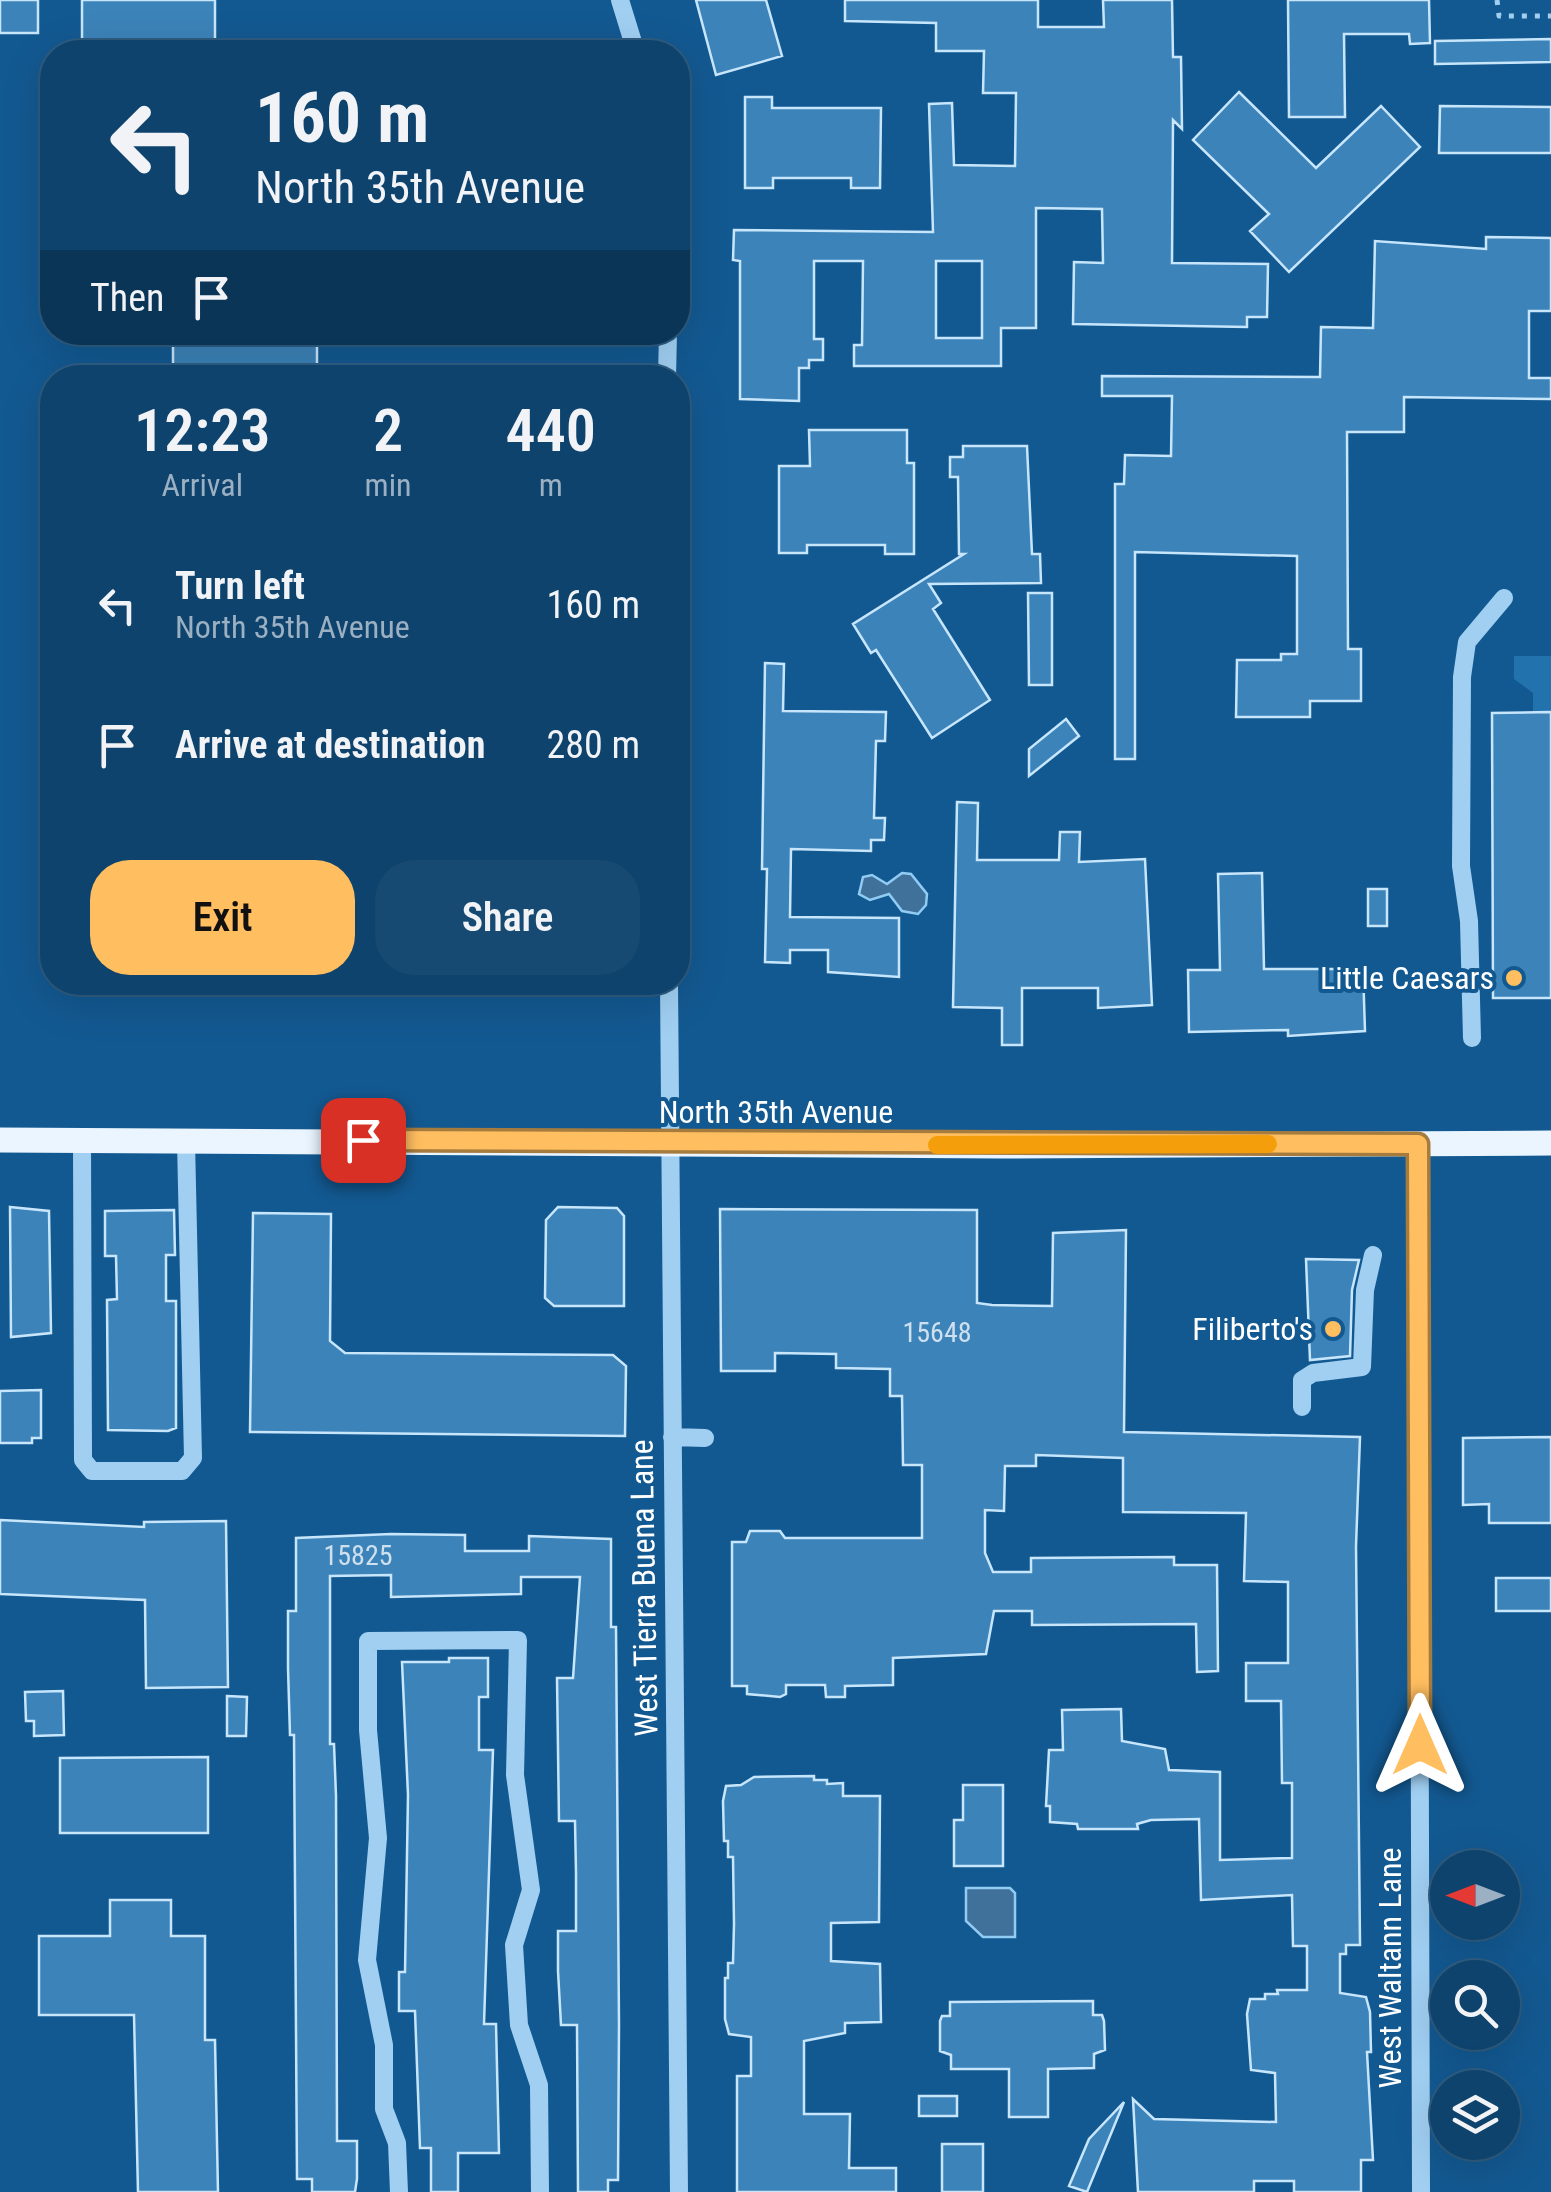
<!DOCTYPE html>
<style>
body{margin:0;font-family:"Roboto Condensed",sans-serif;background:#174a72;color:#f1f3f6;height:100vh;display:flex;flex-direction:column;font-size:38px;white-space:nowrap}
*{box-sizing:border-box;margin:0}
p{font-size:32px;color:#9bb0c2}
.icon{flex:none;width:55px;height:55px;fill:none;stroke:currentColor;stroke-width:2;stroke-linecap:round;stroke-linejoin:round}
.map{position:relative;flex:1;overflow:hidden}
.side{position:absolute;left:40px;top:365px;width:650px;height:630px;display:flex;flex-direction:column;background:#0e436d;border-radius:40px;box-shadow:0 10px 40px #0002,0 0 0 2px #2e5c80}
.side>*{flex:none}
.hud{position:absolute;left:40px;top:40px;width:650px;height:305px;border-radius:40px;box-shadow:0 10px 40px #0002,0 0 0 2px #2e5c80;background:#0e436d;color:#f1f3f6;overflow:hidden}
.needle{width:65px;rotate:270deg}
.buttons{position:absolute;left:1430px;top:1850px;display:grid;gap:20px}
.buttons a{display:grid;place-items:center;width:90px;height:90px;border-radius:50%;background:#0e436d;box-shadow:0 10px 40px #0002,0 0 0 2px #2e5c80;font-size:50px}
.pin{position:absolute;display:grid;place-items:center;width:85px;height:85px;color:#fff;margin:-42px;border-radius:20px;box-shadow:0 5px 15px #0006}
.me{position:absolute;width:110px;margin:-55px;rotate:0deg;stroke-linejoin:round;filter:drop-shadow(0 0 8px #0008)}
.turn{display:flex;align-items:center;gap:35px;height:210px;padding:0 50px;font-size:45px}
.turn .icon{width:130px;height:130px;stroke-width:2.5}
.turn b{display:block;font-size:70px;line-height:85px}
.then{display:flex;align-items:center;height:95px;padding:0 50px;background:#0003;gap:20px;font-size:38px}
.eta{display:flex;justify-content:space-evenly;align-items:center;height:170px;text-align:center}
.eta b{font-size:60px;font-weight:600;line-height:70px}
.action{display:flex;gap:20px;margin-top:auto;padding:20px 50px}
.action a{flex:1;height:115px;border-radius:40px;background:#ffbe60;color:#111;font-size:40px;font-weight:600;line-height:115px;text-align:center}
.action a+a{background:#174a72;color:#f1f3f6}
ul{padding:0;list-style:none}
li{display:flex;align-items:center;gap:30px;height:140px;padding:0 50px}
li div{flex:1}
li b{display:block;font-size:38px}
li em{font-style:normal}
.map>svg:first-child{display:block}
</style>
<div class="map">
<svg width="1551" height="2192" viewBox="0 0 1551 2192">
<rect width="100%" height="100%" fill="#135991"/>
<path fill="#2272ae" d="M1514,656h37v56h-18v-19l-19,-14z"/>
<path fill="#3f719a" stroke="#91ccf5" stroke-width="2.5" d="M902,873l9,1 16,20 -1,11 -8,9 -16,-3 -13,-17 -19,6 -11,-6 4,-17 9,-2 15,9z
M966,1888h44l5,5v44h-32l-17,-16z"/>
<path fill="#3c83b9" stroke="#c7e6fc" stroke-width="2.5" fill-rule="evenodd" d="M0,0h38v33h-38z
M82,0h133v46h-133z
M696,0h70l16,56 -66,19z
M845,0h193v27h66l-1,-27h69l1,57h8l1,72 -9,-9 -1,143 96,1 -1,53h-20v10l-174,-3 1,-62 29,1 -1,-54 -66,-1v120h-35v38h-147v-21h8l1,-84h-49v78h9v21h-14v8h-10v33l-59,-2v-138l-7,-1 1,-30 199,2 -4,-128 23,-1 2,62 61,1 1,-73h-33l1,-42h-48v-28l-91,-2zM936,261h46v77h-46z
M1288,0h141l1,43 -20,1 -1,-10h-65l1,83h-56z
M1551,39v23l-116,2v-23z
M1239,92l77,76 65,-62 39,41 -131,125 -39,-41 19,-17 -76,-74z
M745,97h27v11h109l-1,80h-29v-10h-78v10h-28z
M1440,106l111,1v46h-112z
M1486,237l65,1v73h-22v67h22v21l-147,-2v35h-57l1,217h13v52h-51v16h-74l1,-57h44v-6h16v-98l-162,-4v207h-20v-275h9l1,-29 46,1 1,-60h-70v-20l218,1 1,-50 52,1 2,-87 111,8z
M173,332h144v46h-144z
M809,430h98v33h7v91h-29v-9h-78v8h-28v-87h31z
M963,446h64l5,108h8l1,29 -112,1 12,19 -8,6 57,91 -58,38 -56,-88 -5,3 -18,-29 111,-70h-5l-1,-77h-8v-20h13z
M1028,593h24v92h-23z
M765,663l19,1 -1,47 103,1 -1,29h-9l-2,77h11l-1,22h-13v11l-80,-2 -1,68 109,1v59l-71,-5v-22h-38v13l-25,-1 2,-93h-5z
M1551,712v286h-58l-1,-285z
M1066,719l13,17 -50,40v-27z
M957,802l21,1 -1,57h82l1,-28h20l-1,30 66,-3 7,146 -54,3v-20h-76v57h-20v-37l-49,-1z
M1262,873l2,96h99l2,62 -77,5v-6l-99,2 -1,-62h32l-2,-96z
M1368,889h19v37h-19z
M10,1207l39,4 2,122 -40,4z
M558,1207l59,1 7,8v90h-70l-9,-8 1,-78z
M720,1209l257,1v93l15,2 60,1 1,-73 73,-3 -2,202 236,5 -4,109 4,399h-14v9h-6v39l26,4 4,15 1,40h-4l6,108h-12v32h-67v-11h-40v11h-116l-5,-93 21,20 122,3 -1,-49 -24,-3 -4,-56 3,-15h15v-5h13l-1,-4h30v-44h-14l-1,-51 -91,5 -2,-81 -48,1 -14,4 1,5h-60l-1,-5 -27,-2v-16h-4l3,-56h14l-1,-40 59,-1 1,32 43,8 4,21 51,2v88l72,-2v-75h-10l-1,-82h-35v-38h42v-81l-44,-1 2,-68 -123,-1v-54l-87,-3v11h-31l-1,45 -19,-1v43l8,19h38v-14l143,-1v8h43l1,106 -21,1 -1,-48 -164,1v-14h-38l-8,43 -93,4v27l-48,1v11h-19l-1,-12h-39v9l-6,3 -33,-3v-8h-15v-144h14l4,-11h30l5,7h137v-73h-19l-1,-69h-12v-27l-54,-1v-14l-61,-1v18h-54z
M174,1210l1,45h-9v46h10v127l-8,3 -60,-1 -1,-130 10,-1 -1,-43h-11v-45z
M253,1213l78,1 -1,127 15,12 268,2 13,11 -1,70 -375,-4z
M1306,1259l53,1 -7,30 -2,66 -40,4z
M41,1390v48h-9v5h-32v-52z
M1551,1437v86h-62v-19l-26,1v-67z
M0,1520l144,7v-5l82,-1 2,166 -82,1 -1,-88 -145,-6z
M391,1534l74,1v16h64v-15l82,3v88h5l3,398 -1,155h-10v12h-30l-1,-167h-16l-3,-54v-40h18v-58l-1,-52h-16l-2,-143h16l7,-101h-59v17l-130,3v-22l-61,1v168h4l2,52 1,345h20v38l-2,13h-43v-13h-15l-3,-444h-4l-2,-67v-57h8v-73z
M1496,1578h55v33h-55z
M449,1658h39v39h-9v53h14l-9,274h12l3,129h-41v39h-27v-44h-11l-5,-137h-16v-39h6l3,-177 -6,-133h47z
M63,1691l1,44 -30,1v-15h-8l-1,-29z
M227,1696l20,1 -1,39h-19z
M208,1757v76h-148v-75z
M814,1776v4h13v4l16,-1v13h37l-1,126 -48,1v38l49,3 1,58 -36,1v10l-41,8v73h46l-1,54h47v24h-159v-116h14v-39l-22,-3 -4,-15v-41h3v-15h5l1,-39 -1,-67h-5v-16h-4l-1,-40 3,-15 15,-1 13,-8z
M963,1785h40v81h-49v-46h9z
M110,1900h61v36h34v104h10l3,152h-80l-4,-177h-95v-79h71z
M1093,2001v14h9l2,6 1,29 -11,4v14l-46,1v48h-39v-48h-58v-14l-11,-4v-30l2,-5h8v-14z
M919,2096h38v20h-38z
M1124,2102l-37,90 -18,-6 20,-47z
M942,2144h41v48h-41z"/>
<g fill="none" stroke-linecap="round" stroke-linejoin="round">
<path stroke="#a0cff2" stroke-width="5" stroke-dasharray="5 8" stroke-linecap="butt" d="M1497,0l2,16h52"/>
<path stroke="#a0cff2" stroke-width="18" d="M620,0l16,52
M667,378l1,-46
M669,982l10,1210
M1472,1038l-3,-117 -8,-55 1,-189 5,-35 37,-44
M82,1141l1,319 9,11h90l11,-13 -7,-317
M1418,1143l3,1049
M1302,1407v-27l11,-7 49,-6 3,-77 8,-35
M672,1437l33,1
M399,2192l-2,-49 -13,-34v-64l-17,-85 11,-122 -10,-108v-89l150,-1 -3,135 16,115 -17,55 5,80 20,60 1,107"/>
<path stroke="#eaf5ff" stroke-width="25" d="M0,1140l999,6 552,-3"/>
</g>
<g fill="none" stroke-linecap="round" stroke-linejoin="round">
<defs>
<path id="route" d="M363,1140l1055,4 2,601"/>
</defs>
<use href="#route" stroke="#a67c3e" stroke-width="25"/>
<use href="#route" stroke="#ffbe60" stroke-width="18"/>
<path stroke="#f59e0b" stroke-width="18" d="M937,1145l331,-1"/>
</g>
<g fill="#ffbe60" stroke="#135991" stroke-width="4">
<circle cx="1514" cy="978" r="10"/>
<circle cx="1333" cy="1329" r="10"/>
</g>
<g text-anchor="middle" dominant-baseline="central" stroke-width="8" stroke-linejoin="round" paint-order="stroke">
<g font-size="28" fill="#cee0ee">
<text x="937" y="1332">15648</text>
<text x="358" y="1555">15825</text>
</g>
<g font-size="32" fill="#fff" stroke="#135991" text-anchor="end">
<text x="1494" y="978">Little Caesars</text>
<text x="1313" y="1329">Filiberto's</text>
</g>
<g font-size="32" fill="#fff" stroke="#135991">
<text x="776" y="1112">North 35th Avenue</text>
<text transform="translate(644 1588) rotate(-91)">West Tierra Buena Lane</text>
<text transform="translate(1390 1968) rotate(-90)">West Waltann Lane</text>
</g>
</g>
</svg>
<div class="buttons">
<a><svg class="needle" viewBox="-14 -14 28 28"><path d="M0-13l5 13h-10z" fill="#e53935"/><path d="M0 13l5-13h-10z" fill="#9bb0c2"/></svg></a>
<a><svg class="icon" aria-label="search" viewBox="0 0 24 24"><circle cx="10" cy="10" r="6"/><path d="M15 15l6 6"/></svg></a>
<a><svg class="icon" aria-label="layers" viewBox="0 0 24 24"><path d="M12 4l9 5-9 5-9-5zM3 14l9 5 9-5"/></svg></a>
</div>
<div class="pin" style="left:363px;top:1140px;background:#d93025"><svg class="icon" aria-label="arrive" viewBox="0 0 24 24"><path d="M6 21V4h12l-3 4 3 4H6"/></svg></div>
<svg class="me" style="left:1420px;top:1745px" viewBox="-20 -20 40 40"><path d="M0-17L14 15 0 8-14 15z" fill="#ffbe60" stroke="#fff" stroke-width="4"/></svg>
<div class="hud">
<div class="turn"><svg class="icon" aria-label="left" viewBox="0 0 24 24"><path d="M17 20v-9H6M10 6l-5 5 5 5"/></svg><div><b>160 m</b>North 35th Avenue</div></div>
<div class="then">Then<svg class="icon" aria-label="arrive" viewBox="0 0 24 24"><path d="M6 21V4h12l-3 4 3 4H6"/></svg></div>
</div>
<section class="side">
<div class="eta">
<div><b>12:23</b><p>Arrival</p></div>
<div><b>2</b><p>min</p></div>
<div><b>440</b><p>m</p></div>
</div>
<ul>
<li><svg class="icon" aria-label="left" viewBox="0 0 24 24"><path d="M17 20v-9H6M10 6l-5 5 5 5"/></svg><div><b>Turn left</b><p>North 35th Avenue</p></div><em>160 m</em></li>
<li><svg class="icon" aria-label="arrive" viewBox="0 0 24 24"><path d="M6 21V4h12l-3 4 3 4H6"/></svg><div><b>Arrive at destination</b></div><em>280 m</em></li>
</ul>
<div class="action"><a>Exit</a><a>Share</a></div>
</section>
</div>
